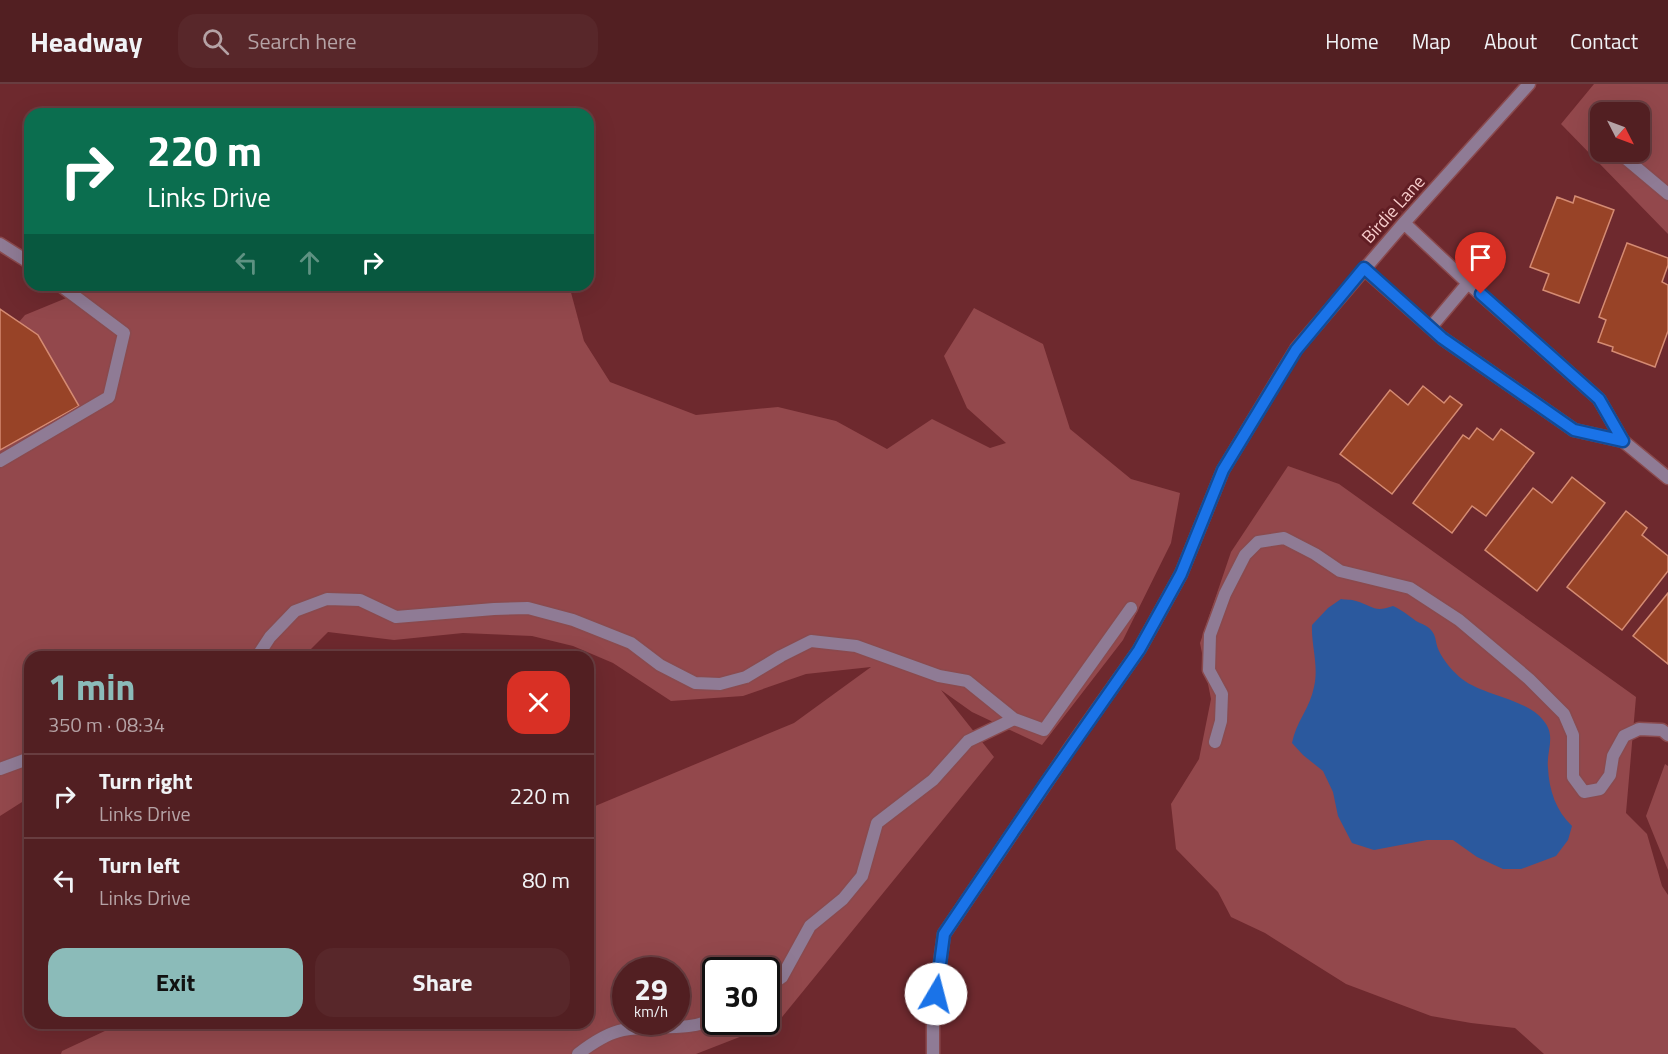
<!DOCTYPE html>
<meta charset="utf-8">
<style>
body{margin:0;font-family:"Titillium Web",sans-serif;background:#58272a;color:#f1f3f6;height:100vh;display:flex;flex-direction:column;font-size:22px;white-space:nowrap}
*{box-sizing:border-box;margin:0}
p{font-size:20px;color:#b5a2a5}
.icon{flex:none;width:33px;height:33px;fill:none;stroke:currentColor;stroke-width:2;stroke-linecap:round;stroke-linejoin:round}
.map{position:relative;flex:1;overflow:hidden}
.details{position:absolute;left:24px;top:567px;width:570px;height:378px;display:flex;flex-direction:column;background:#521f22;border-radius:18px;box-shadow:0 6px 24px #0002,0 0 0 2px #683d40}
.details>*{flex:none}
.banner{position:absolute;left:24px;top:24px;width:570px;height:183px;border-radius:18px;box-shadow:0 6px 24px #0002,0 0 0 2px #683d40;background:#0b6e4f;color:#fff;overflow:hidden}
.needle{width:39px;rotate:132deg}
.buttons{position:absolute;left:1590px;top:18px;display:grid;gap:12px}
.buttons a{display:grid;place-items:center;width:60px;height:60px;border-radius:12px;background:#521f22;box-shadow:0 6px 24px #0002,0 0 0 2px #683d40;font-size:30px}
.speed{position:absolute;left:612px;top:873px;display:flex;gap:12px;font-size:30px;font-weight:700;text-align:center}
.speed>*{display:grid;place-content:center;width:78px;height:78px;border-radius:50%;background:#521f22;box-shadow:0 6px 24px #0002,0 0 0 2px #683d40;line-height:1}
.speed small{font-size:15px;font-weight:400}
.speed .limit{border:3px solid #111;border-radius:9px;background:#fff;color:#111}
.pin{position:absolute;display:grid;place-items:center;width:51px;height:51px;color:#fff;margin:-62px -26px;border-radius:50% 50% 50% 0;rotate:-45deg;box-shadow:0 0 6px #0007}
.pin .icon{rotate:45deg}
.me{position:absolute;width:66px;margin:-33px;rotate:8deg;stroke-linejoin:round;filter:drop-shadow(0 0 4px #0008)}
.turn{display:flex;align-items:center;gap:21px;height:126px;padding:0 24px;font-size:27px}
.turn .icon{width:78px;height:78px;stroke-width:2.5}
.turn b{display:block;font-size:42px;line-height:51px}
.lanes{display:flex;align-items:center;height:57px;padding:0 24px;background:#0003;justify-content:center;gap:30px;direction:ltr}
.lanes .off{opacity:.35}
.round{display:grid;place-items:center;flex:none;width:63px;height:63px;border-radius:18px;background:#58272a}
.overview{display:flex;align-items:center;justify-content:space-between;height:102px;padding:0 24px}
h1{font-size:36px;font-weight:700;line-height:45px;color:#8bbbb9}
.cta{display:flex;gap:12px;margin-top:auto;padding:12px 24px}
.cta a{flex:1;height:69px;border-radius:18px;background:#8bbbb9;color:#111;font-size:24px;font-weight:700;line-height:69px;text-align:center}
.cta a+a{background:#58272a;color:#f1f3f6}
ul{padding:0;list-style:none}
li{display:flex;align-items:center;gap:18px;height:84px;padding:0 24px;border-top:2px solid #683d40}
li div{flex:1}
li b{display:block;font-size:22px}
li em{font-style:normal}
header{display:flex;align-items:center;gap:36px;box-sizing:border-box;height:84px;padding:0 30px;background:#521f22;border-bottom:2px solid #683d40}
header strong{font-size:28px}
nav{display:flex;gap:33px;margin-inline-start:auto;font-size:21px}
.search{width:420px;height:54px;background:#58272a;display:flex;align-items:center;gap:15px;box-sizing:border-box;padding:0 21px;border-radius:18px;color:#b5a2a5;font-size:22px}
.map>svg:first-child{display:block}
</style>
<header>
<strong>Headway</strong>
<div class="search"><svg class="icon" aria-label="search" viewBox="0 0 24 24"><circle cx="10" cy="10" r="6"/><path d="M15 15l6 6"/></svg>Search here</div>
<nav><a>Home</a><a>Map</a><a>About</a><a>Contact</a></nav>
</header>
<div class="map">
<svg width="1668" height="970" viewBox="0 0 1668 970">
<rect width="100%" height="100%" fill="#6e292e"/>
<path fill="#93484c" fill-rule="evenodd" d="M1594,0h74v150l-107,-110zM1600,28h40v40h-40z
M98,201h471l15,56 26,41 86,33 82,-8 58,14 51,28 45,-30 58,29 16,-5 -39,-35 -23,-52 30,-48 69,36 27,85 61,50 49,14 -9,50 -48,97 -81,105 -70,-33 -31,-22 53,67 -216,265 -82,32h-635l1,-3 60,-28h466v-214l206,-86 77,-56 -65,7 -63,22 -72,5 -58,-38 -40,-17 -41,-10 -69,-3 -69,7 -66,-8 -25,25h-273v140l-30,19v-472l25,-29zM626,886h50v52h-50zM716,886h50v52h-50z
M1288,382l51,18 297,213 -10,116 21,21 15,52 6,9v159h-124l-29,-26 -44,-5 -40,-7 -85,-32 -81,-51 -34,-16 -13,-25 -42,-43 -5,-45 28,-45 12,-60 -11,-56 31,-91z
M1665,680l3,2v104l-22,-54z"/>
<path fill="#2b599e" d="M1341,515c4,1 10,0 15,2 17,5 18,12 37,5 9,4 15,9 23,15 5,3 11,4 15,9 6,7 4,13 8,21 4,9 15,22 23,28 22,17 65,20 81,41 14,16 3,30 5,48 1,22 8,43 24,58l-4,14 -12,16 -35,13h-18l-26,-12 -24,-17h-26l-53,10 -22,-7 -14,-27 -5,-24 -10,-21 -20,-16 -11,-12c4,-21 18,-35 22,-56 5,-21 -3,-42 -2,-62l16,-17z"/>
<path fill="#984327" stroke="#d58b73" stroke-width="1.5" d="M1575,112l39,14 -35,93 -36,-13 6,-16 -19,-7 27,-70 16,6z
M1627,159l41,15v7l-6,17 6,3v46l-13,36 -43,-16 1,-4 -15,-5 8,-22 -7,-3z
M0,225l38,26 41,71 -79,44z
M1423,302l21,17 6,-7 12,9 -70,89 -52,-40 50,-64 18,15z
M1477,344l16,12 8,-11 33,24 -48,63 -14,-10 -20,27 -39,-30 50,-68 6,4z
M1572,393l33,26 -68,88 -52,-41 48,-62 19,15z
M1626,427l21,17 -5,7 26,21v15l-46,59 -55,-43z
M1668,509v71l-35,-28z"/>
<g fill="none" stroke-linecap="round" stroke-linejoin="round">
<defs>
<path id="lane" d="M1618,68l50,42
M0,160l30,19
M0,377l109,-64 15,-64 -64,-48
M257,573l13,-20 25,-26 32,-12 33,1 36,17 98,-8 34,-1 45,12 58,23 29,22 35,18 25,1 26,-7 35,-21 30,-15 45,5 83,30 28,5 47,38 30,11 87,-122
M1215,658l6,-21 1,-27 -13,-24 1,-35 15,-41 20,-39 13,-13 26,-4 31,16 25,17 70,17 49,32 70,59 35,35 9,21v42l11,15 16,-3 10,-14 3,-19 11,-20 15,-7 23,1 6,5
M0,685l30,-11
M766,904l16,-11 28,-51 33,-27 19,-23 15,-53 56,-43 35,-39 46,-22
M578,970c13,-10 29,-21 45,-24 30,-6 64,3 93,-12"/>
<path id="street" d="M1404,139l64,60 131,116 24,42 45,37
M1364,185l78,69 132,92 49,11
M1431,243l37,-44
M933,970v-41l11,-79 128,-189 67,-95 42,-76 42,-104 73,-121 108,-126 125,-139"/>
</defs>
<use href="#lane" stroke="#8a4a4e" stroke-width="15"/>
<use href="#street" stroke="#8a4a4e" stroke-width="15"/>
<use href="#lane" stroke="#8f7b95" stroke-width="12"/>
<use href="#street" stroke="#8f7b95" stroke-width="12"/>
</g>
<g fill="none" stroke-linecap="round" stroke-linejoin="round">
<defs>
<path id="route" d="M936,910l8,-60 102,-151 93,-133 42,-76 42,-104 73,-120 68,-82 78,70 132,92 49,11 -24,-42 -118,-105"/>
</defs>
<use href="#route" stroke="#114b97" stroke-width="15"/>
<use href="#route" stroke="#1a73e8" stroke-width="10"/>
</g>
<g text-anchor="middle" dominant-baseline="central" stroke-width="6" stroke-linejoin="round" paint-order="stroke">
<g font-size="18" fill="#f8cdcc" stroke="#611e24">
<text transform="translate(1393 125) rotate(-48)">Birdie Lane</text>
</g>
</g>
</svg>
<div class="buttons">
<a><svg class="needle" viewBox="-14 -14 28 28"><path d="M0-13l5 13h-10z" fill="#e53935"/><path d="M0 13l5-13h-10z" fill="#b5a2a5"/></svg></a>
</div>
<div class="speed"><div>29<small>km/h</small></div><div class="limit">30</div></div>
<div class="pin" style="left:1481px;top:210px;background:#d93025"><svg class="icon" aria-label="arrive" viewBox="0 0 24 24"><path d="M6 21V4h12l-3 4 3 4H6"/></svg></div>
<svg class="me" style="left:936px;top:910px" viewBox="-20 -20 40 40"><circle r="19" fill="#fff"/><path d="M0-13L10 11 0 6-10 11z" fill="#1a73e8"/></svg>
<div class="banner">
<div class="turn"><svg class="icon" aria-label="right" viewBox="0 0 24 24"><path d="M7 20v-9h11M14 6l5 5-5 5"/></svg><div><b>220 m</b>Links Drive</div></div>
<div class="lanes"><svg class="icon off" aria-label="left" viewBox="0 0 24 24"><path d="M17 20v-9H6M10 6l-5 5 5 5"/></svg><svg class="icon off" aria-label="ahead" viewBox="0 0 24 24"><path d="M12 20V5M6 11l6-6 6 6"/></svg><svg class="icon" aria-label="right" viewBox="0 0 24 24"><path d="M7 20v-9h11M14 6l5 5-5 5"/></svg></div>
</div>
<section class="details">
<div class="overview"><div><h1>1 min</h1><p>350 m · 08:34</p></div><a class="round" style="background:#d93025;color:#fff"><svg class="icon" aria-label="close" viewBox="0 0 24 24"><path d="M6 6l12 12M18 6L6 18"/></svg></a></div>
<ul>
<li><svg class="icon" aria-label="right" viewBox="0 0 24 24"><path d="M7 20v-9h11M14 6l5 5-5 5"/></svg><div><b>Turn right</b><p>Links Drive</p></div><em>220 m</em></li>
<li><svg class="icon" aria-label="left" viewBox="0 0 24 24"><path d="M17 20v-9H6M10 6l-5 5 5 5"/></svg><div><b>Turn left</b><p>Links Drive</p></div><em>80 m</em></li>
</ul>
<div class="cta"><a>Exit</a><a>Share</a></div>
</section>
</div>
